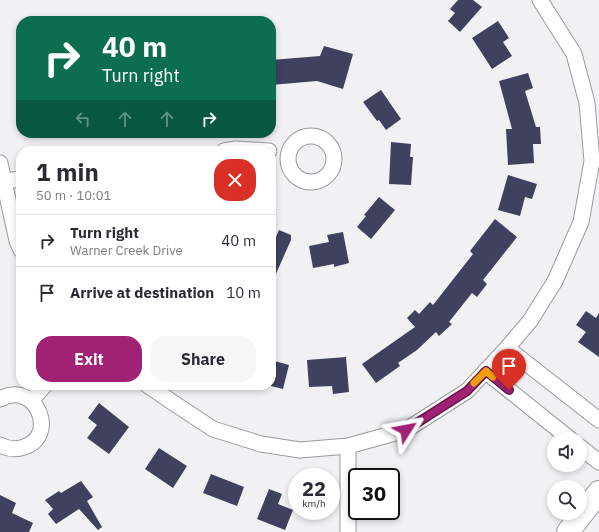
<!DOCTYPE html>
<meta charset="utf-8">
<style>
body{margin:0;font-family:"IBM Plex Sans",sans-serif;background:#f7f7f7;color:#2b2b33;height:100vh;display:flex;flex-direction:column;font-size:15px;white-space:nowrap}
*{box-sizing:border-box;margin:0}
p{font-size:13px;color:#7c7c81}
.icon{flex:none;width:22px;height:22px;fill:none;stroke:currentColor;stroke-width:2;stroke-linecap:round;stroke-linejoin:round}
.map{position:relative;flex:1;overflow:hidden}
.panel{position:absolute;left:16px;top:146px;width:260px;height:244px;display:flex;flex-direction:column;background:#fff;border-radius:16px;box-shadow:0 2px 6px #0003}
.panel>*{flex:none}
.hud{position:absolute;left:16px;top:16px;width:260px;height:122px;border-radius:16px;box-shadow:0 2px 6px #0003;background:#0b6e4f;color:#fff;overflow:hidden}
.controls{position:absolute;left:547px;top:432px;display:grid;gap:8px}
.controls a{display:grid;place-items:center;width:40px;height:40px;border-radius:50%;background:#fff;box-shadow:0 2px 6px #0003;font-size:20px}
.speed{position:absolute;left:288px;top:468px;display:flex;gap:8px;font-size:20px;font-weight:700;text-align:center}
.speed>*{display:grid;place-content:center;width:52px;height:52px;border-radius:50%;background:#fff;box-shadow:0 2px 6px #0003;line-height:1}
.speed small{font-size:10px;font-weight:400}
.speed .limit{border:2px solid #111;border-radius:6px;background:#fff;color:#111}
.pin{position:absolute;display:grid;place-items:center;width:34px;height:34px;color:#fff;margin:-41px -17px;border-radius:50% 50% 50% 0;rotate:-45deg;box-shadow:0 0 4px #0007}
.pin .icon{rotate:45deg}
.me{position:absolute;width:44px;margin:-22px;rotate:56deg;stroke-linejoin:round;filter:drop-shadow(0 0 3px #0008)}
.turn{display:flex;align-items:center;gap:14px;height:84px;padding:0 20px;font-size:18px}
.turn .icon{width:52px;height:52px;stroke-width:2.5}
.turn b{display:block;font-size:28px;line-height:34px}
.lanes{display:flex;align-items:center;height:38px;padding:0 20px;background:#0003;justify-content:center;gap:20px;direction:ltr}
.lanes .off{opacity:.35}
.round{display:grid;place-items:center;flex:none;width:42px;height:42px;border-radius:16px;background:#f7f7f7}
.headline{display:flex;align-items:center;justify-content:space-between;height:68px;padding:0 20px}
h1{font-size:24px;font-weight:700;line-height:30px}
.action{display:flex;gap:8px;margin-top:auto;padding:8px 20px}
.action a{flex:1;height:46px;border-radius:16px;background:#a12274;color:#fff;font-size:16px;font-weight:700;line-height:46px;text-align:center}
.action a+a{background:#f7f7f7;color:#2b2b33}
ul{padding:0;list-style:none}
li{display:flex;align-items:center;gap:12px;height:52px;padding:0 20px;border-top:1px solid #e1e1e2}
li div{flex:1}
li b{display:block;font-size:15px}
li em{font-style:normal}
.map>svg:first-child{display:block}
</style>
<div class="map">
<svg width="599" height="532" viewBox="0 0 599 532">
<rect width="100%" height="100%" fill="#f1f1f4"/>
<path fill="#40415f" d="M458,0h15l9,7 -22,25 -12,-11 7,-8 -5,-4z
M498,21l11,17 -6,4 9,14 -20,13 -20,-31z
M324,46l29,8 -10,35 -26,-8 -46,4v-25l49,-4z
M528,73l5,15 -8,3 11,36h4l1,17h-8l1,19 -26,2 -2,-36h6l-13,-48z
M381,90l20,29 -15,11 -7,-10 -2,1 -14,-19z
M391,142l20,2 -1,13h3l-2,28 -22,-1z
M508,175l29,9 -5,15 -7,-2 -5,19 -22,-6z
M379,197l16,13 -24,29 -14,-12 9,-11 -2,-1z
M495,219l22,18 -34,43 4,4 -10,13 -5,-4 -23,29 3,2 -13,12 -3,-4 -19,18 -19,13 2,3 -24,17 -14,-19 53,-37 -8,-9 8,-8 4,4 11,-12 3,3 40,-51 -3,-3z
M279,230l12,5v5l-20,45v-50l5,2z
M343,232l6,31 -15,4v-3l-21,4 -4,-22 20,-4 -2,-7z
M586,311l10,7 3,-5v44l-21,-15 8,-10 -10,-7z
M346,357l3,35 -16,2 -1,-8 -23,1 -2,-27z
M271,360l18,5 -6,24 -12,-3z
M99,403l30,24 -20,27 -22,-16 10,-13 -9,-7z
M159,448l28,18 -14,22 -28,-19z
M211,474l33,13 -7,19 -34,-13z
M81,481l12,16 -6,4 15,26 -4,3 -19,-21 -23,15 -8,-10 5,-5 -8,-9 14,-9 2,2z
M269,489l13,5 -4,10 15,6 -8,20 -28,-11z
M0,495l16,8 -4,10 21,10 -4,9h-29z"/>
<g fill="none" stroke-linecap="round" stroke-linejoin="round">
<defs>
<path id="street" d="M288 159a23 23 0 1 1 46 0a23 23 0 1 1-46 0Z
M224,151l12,-2 33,2
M0,163l17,78 4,9
M4,181l17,-2
M507,348l92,72
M485,371l85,68
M147,385l28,19 38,25 48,15 39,6 48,-4 58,-16 61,-39 40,-43 23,-27 25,-40 26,-59 11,-61 -5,-58 -13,-49 -34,-54
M0,399c36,-20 59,37 24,48 -8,3 -16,2 -24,-2
M31,401l14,-16
M348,446v86
M580,447l19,15"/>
<path id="secondary" d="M568,532l31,-40"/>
</defs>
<use href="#street" stroke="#999a9c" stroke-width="17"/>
<use href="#secondary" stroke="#999a9c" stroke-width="24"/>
<use href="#street" stroke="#fff" stroke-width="15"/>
<use href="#secondary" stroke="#fff" stroke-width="22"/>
</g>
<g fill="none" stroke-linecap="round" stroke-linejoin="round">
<defs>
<path id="route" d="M406,430l61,-39 19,-20 23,19"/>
</defs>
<use href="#route" stroke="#69164b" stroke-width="10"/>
<use href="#route" stroke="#a12274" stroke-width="7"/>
<path stroke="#f59e0b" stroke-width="7" d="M474,383l12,-12 7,6"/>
</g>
</svg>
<div class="controls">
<a><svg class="icon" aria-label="sound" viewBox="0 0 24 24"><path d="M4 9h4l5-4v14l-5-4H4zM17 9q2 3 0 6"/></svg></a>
<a><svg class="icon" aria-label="search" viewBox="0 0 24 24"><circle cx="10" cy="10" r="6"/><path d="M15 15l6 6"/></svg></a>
</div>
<div class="speed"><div>22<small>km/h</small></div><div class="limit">30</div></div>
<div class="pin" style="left:509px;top:390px;background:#d93025"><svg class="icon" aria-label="arrive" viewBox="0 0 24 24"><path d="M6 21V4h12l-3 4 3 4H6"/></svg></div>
<svg class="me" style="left:406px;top:430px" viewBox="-20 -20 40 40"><path d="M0-17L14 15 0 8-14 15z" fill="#a12274" stroke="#fff" stroke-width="4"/></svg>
<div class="hud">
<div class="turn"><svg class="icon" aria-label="right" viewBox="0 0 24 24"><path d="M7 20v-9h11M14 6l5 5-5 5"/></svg><div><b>40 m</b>Turn right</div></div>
<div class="lanes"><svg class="icon off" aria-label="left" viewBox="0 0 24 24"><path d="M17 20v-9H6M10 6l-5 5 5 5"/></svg><svg class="icon off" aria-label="ahead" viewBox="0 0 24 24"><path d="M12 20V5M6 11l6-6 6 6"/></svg><svg class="icon off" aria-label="ahead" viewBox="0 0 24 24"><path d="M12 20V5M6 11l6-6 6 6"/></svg><svg class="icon" aria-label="right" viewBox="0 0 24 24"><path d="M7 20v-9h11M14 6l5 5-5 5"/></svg></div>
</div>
<section class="panel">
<div class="headline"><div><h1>1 min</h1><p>50 m · 10:01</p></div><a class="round" style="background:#d93025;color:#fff"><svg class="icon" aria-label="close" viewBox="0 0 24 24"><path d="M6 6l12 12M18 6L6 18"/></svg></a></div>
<ul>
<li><svg class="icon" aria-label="right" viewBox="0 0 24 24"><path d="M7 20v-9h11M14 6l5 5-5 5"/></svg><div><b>Turn right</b><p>Warner Creek Drive</p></div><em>40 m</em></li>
<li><svg class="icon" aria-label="arrive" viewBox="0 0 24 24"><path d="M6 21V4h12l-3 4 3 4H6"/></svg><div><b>Arrive at destination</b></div><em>10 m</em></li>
</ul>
<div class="action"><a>Exit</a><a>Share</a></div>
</section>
</div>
